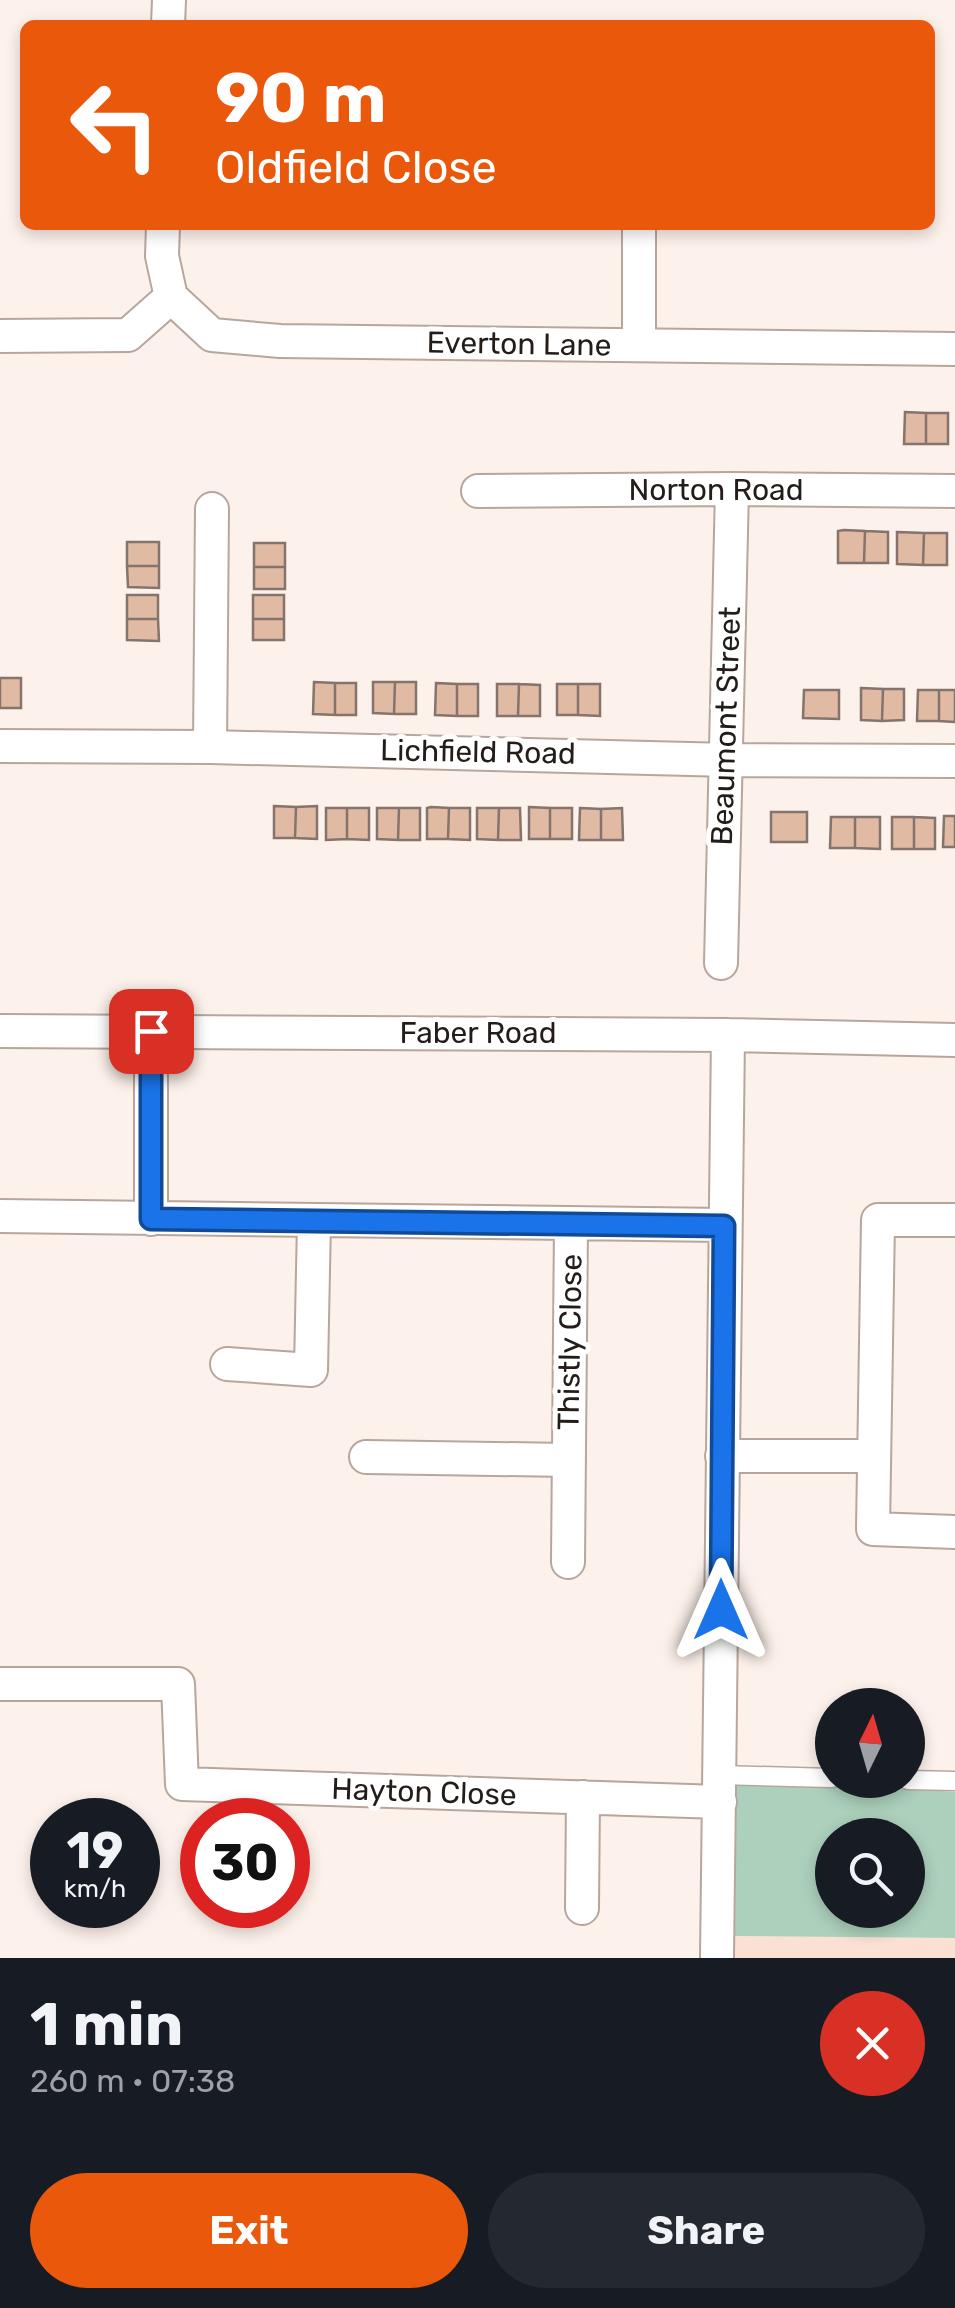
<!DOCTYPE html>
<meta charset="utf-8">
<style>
body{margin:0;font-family:Rubik,sans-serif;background:#242831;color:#f1f3f6;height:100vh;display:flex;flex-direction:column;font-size:38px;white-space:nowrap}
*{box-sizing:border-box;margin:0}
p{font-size:32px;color:#9ea1a6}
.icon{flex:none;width:55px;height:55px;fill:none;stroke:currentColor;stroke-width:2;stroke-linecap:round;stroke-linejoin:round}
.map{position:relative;height:1958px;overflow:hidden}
.sheet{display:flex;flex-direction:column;background:#171b24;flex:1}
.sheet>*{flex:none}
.banner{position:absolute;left:20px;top:20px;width:915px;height:210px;border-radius:15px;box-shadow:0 5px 15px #0003;background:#ea580c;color:#fff;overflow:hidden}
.needle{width:65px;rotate:5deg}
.tools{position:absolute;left:815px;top:1688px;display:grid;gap:20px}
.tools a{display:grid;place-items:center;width:110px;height:110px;border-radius:50%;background:#171b24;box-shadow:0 5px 15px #0003;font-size:50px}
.speed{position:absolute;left:30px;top:1798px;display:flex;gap:20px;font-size:50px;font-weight:700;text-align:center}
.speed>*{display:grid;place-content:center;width:130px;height:130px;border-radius:50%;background:#171b24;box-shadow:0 5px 15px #0003;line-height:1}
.speed small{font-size:25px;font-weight:400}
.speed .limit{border:15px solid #d22;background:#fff;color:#111}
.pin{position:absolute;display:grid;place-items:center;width:85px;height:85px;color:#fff;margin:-42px;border-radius:20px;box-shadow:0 5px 15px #0006}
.me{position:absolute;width:110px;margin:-55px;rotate:0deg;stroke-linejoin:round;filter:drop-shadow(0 0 8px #0008)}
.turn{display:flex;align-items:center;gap:35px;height:210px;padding:0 30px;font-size:45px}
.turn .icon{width:130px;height:130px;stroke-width:2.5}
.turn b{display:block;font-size:70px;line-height:85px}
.round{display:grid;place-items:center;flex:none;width:105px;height:105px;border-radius:52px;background:#242831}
.head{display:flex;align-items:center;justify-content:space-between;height:170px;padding:0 30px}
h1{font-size:60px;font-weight:700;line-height:75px}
.action{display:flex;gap:20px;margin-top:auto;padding:20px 30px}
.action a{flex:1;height:115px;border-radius:60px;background:#ea580c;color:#fff;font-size:40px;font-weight:700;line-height:115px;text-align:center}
.action a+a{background:#242831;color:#f1f3f6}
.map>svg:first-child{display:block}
</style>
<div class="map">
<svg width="955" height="1958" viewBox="0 0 955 1958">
<rect width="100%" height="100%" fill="#fdf1eb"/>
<path fill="#fbe1d3" d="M735,1936l220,2v20h-222z"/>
<path fill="#acd0bb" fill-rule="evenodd" d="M736,1775l219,17v146l-220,-2zM832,1835h76v75h-76z"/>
<path fill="#e1baa4" stroke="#84746b" stroke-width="2.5" d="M905,412l21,1v31h-22z
M926,413h22v31h-22z
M844,530l21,1 -1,32h-26v-32z
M865,531l23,1v31h-24z
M897,532l27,1 -1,32 -26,-1z
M924,533h23v32h-24z
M127,542h32v24h-32z
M254,543h31v24h-31z
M127,566h32v22l-31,-1z
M254,567h31v22h-31z
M127,595h31v24h-31z
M253,595h31v24h-31z
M127,619h31l1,22 -32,-1z
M253,619h31v21h-31z
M0,678h21v30h-21z
M314,682l21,1v32l-22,-1z
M373,682h22l-1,32 -21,-1z
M395,682h21v32h-22z
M335,683h21v32h-21z
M436,683l21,1v32l-22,-1z
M457,684h21v32h-21z
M497,684h22l-1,32h-21z
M519,684l21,1v31h-22z
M557,684h21v31h-21z
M578,684h22v32l-22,-1z
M861,688l22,1 -1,32 -21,-1z
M883,689h21v31l-22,1z
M804,690h35v29l-36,-1z
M918,690h21v31h-22z
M939,690h16v32l-16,-1z
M274,806l22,1 -1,31h-21z
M317,806v33l-22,-1 1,-31z
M431,807l18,1 -1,31h-21v-31z
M529,807l21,1v31h-21z
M326,808h21v31l-21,1z
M347,808h22v32l-22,-1z
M377,808h22l-1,32 -21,-1z
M399,808h21v32h-22z
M449,808h21v32l-22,-1z
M477,808h22l-1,32 -21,-1z
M499,808h21l1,32h-23z
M550,808h22v31h-22z
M580,808l21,1v31h-22z
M622,808l1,32h-22v-31z
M771,812h36v30h-36z
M944,816h11v31h-12z
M831,817h24v31h-25z
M855,817h25v32l-25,-1z
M892,817h22v32h-22z
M914,817l21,1v31h-21z"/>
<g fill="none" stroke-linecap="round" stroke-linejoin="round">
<defs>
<path id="service" d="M720,1775l112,3
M908,1780l47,1"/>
<path id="minor" d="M168,25l1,-25
M163,225l-1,31 9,41 41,38 68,6 675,8
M0,336l128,-1 43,-38
M639,345v-120
M478,491l254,-2 223,2
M0,746l210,1 520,13 225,1
M210,747l2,-238
M721,963l11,-474
M0,1031l728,4 227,5
M0,1216l724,9
M151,1219v-188
M955,1220h-77l-5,309 82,3
M227,1364l84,6 3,-149
M722,1456h152
M366,1457l203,3
M568,1562l3,-338
M0,1684h178l4,100 538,18
M582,1908l1,-111
M717,1958l11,-923"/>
</defs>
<use href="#service" stroke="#b8a69d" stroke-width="21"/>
<use href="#minor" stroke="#b8a69d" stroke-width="36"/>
<use href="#service" stroke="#fff" stroke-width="18"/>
<use href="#minor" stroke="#fff" stroke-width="32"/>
</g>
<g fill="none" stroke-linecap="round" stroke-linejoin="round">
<defs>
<path id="route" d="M151,1031v188l573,7 -3,384"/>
</defs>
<use href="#route" stroke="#114b97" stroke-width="25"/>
<use href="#route" stroke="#1a73e8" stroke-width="18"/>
</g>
<g text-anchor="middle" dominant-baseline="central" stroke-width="10" stroke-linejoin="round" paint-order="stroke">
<g font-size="30" fill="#231c19" stroke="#fff">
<text transform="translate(519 344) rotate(1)">Everton Lane</text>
<text x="716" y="490">Norton Road</text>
<text transform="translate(726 726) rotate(-88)">Beaumont Street</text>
<text transform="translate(478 752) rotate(1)">Lichfield Road</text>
<text x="478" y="1033">Faber Road</text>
<text transform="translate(570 1342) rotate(-89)">Thistly Close</text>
<text transform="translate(424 1792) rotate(2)">Hayton Close</text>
</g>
</g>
</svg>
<div class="tools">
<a><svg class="needle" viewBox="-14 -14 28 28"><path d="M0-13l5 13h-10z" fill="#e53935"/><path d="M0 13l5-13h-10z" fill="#9ea1a6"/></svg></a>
<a><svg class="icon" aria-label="search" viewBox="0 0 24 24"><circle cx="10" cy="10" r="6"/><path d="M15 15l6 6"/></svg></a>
</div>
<div class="speed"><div>19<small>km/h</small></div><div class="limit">30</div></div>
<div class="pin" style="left:151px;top:1031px;background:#d93025"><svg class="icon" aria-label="arrive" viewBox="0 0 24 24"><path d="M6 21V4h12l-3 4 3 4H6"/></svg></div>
<svg class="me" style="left:721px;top:1610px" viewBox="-20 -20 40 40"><path d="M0-17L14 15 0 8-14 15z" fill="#1a73e8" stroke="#fff" stroke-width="4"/></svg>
<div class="banner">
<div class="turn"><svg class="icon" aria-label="left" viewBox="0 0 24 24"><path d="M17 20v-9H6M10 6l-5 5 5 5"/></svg><div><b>90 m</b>Oldfield Close</div></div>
</div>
</div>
<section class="sheet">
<div class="head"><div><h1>1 min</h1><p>260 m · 07:38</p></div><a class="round" style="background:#d93025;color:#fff"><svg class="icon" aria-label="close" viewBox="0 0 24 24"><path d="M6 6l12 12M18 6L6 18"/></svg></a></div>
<div class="action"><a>Exit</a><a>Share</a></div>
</section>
